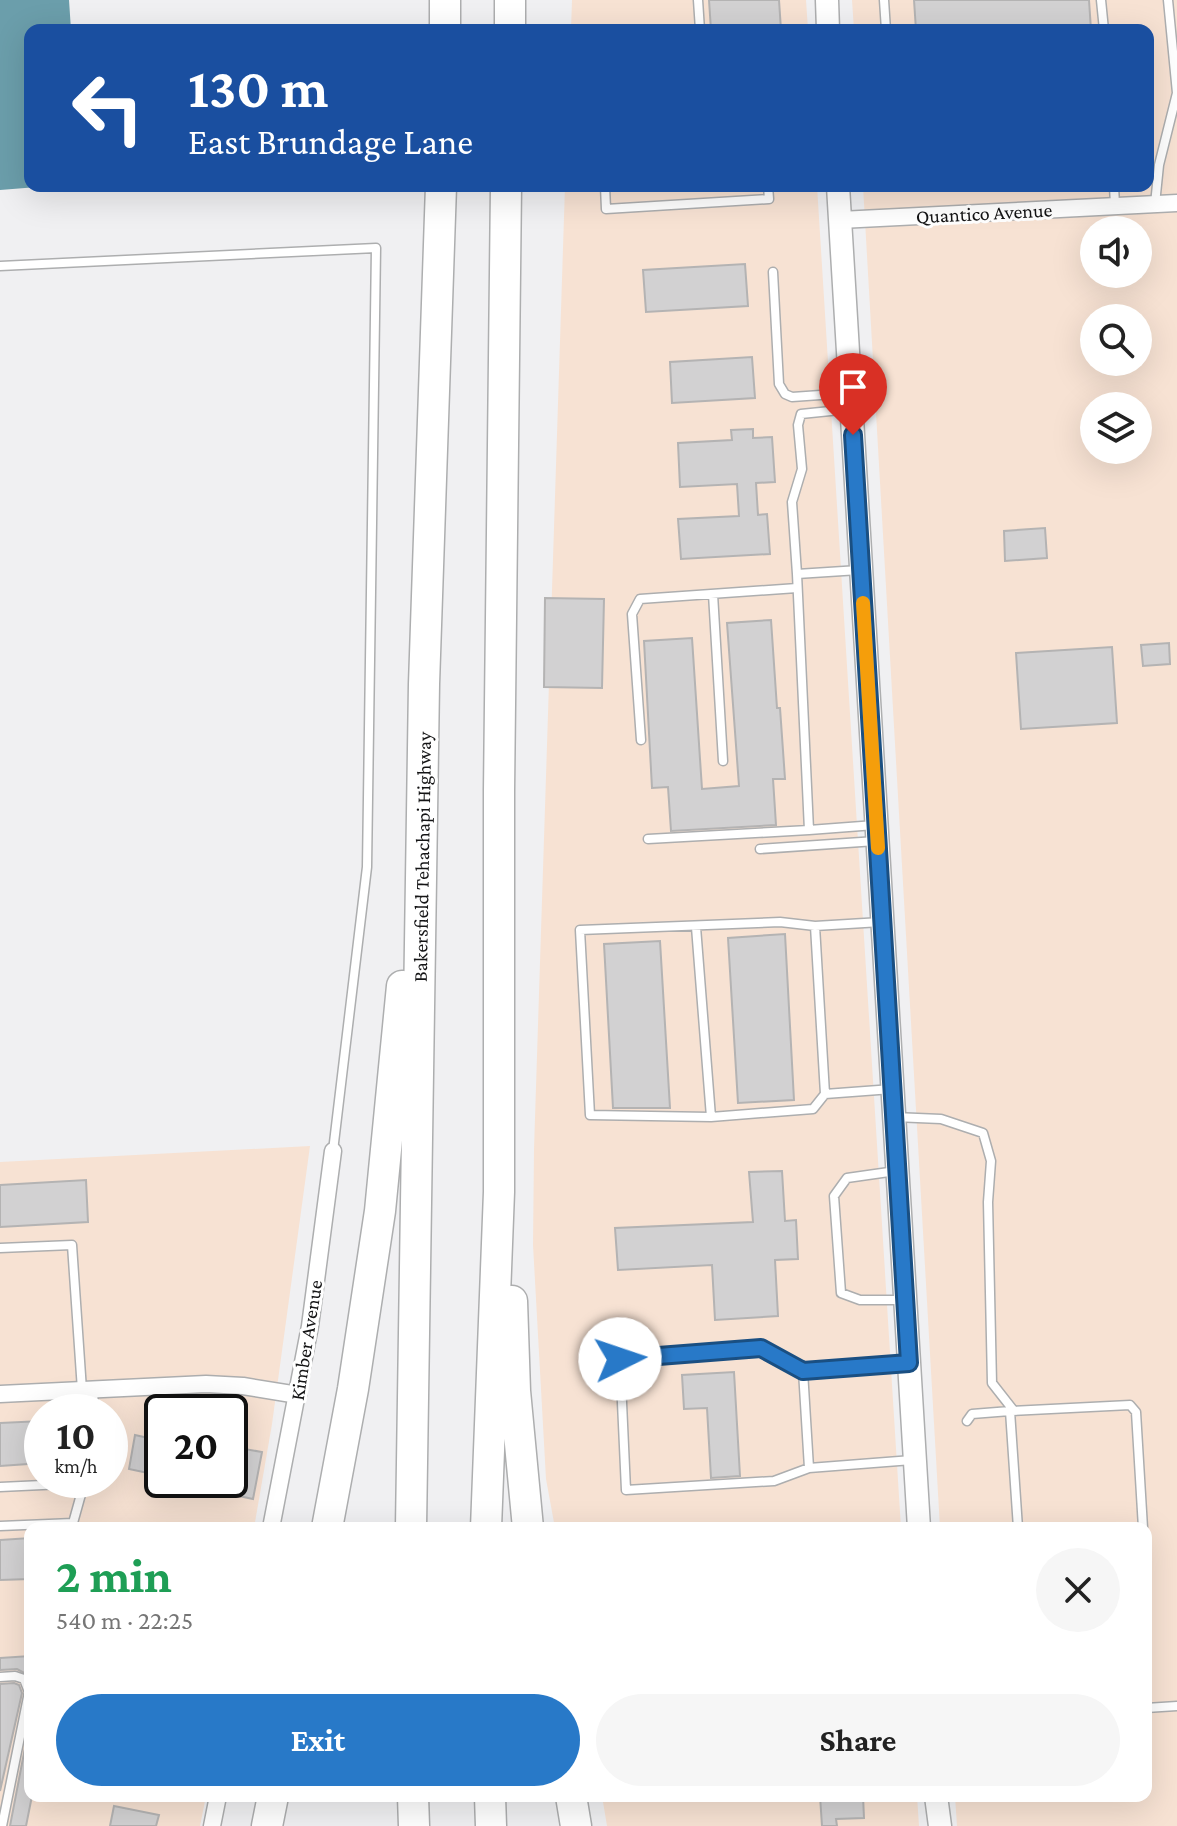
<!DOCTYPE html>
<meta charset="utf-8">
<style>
body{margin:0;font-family:"Crimson Pro",serif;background:#f6f6f6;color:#222;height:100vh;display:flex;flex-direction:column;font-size:30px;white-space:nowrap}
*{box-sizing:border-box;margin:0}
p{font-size:26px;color:#767676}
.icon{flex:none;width:44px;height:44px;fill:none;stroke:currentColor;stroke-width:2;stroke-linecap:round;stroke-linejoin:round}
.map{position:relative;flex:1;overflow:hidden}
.sheet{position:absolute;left:24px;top:1522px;width:1128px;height:280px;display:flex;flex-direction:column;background:#fff;border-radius:16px;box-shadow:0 8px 32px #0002}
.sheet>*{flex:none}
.top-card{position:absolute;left:24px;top:24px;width:1130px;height:168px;border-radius:16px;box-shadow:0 8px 32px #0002;background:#1a4fa0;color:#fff;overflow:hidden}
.controls{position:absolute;left:1080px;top:216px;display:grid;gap:16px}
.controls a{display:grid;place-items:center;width:72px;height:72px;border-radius:50%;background:#fff;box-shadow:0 8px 32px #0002;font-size:40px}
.speed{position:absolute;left:24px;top:1394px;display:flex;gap:16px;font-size:40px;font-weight:700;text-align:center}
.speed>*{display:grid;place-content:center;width:104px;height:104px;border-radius:50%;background:#fff;box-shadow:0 8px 32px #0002;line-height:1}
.speed small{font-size:20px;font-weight:400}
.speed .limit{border:4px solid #111;border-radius:12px;background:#fff;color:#111}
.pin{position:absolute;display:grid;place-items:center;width:68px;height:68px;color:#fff;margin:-82px -34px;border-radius:50% 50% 50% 0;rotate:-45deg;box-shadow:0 0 8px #0007}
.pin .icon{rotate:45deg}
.me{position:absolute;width:88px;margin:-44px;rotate:86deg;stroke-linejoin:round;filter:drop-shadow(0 0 6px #0008)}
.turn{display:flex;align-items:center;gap:28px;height:168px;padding:0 32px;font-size:36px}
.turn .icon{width:104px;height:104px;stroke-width:2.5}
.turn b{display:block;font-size:56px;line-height:68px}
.round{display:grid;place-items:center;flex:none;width:84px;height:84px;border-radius:42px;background:#f6f6f6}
.head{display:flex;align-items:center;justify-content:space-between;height:136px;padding:0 32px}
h1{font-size:48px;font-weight:700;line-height:60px;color:#1e9e55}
.primary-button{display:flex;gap:16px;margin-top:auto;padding:16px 32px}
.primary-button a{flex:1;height:92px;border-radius:48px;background:#2879c8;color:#fff;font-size:32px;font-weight:700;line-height:92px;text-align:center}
.primary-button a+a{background:#f6f6f6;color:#222}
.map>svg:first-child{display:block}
</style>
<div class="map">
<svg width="1177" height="1826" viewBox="0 0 1177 1826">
<rect width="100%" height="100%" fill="#f0f0f2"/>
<path fill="#f7e2d3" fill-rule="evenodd" d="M572,0h234l2,30h-237z
M852,0h325v1826h-220l-2,-30h191v-268h-206l-77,-1342h285v-156h-294zM1094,230h44v44h-44zM1094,318h44v44h-44zM1094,406h44v44h-44z
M565,186h252l84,1342h-346l-9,-49 -13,-234 1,-96z
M310,1146l-38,278 -18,104h-224v268h176l-6,30h-200v-664zM42,1412h68v68h-68zM162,1412h68v68h-68z
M602,1796h315l2,30h-312z"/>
<path fill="#6b9eab" d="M0,0h69l2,30h-41v156h20l-50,4z"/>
<path fill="#d2d1d2" stroke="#b4b3b3" stroke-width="2" d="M709,0h70l2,30h-70z
M914,0h175l2,30h-175z
M745,264l3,42 -102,6 -3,-42z
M752,357l3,41 -83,5 -2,-41z
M753,429v9l19,-1 3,45 -19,1 2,32 9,-1 3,40 -89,5 -3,-40 61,-3 -2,-32 -57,3 -2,-44 54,-3 -1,-10z
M1045,528l2,30 -42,3 -1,-30z
M545,598l59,1 -2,89 -58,-1z
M771,620l6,88h3l5,71h-12l3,46 -105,6 -3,-44 -16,1 -8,-147 48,-3 10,151 37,-3 -12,-163z
M1169,643l1,21 -27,2 -2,-21z
M1112,647l5,76 -96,6 -5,-76z
M785,934l9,166 -56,3 -10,-165z
M660,941l10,167h-57l-9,-164z
M782,1171l3,50 11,-1 2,39 -23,1 3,56 -63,4 -3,-55 -94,5 -3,-42 138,-6 -4,-50z
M86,1180l2,42 -88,5v-42z
M734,1372l6,104 -29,2 -4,-70 -23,1 -2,-34z
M42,1421v42l-42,3v-43z
M135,1435l27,6v35l-33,-7z
M233,1447l29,5 -9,47 -28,-6 5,-13v-26z
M30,1538v41l-30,1v-40z
M30,1656v20l-13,-7 -17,1v-12z
M14,1683l5,2 3,8 -22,98v-107z
M30,1722l2,74 -6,30h-16z
M820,1796h43l1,22 -28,1 1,7h-15z
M114,1806l45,9 -3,11h-46z"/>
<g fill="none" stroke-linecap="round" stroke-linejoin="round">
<defs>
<path id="service" d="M698,0l2,30
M884,0l2,30
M1101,0l3,30
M605,186l1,23 163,-10 -1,-13
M1114,186l1,19
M1155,204l4,-39 18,-72 -9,-93
M0,266l376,-18 -9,619 -34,284
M773,272l6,112 6,10 7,3 57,-4
M850,409l-49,5 -3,11 4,44 -10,33 5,72 62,-4
M797,574l12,256 66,-5
M713,594l10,167
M641,740l-9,-126 8,-15 157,-11
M648,839l161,-9
M760,849l116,-8
M815,926l10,168 -12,15 -102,8 -121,-2 -10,-185 200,-8 35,4 66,-4
M696,927l15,190
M825,1094l67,-5
M894,1117l47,2 42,14 8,28 -3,41 4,181 22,28
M896,1171l-49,7 -13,18 7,97 19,7h45
M0,1248l72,-3 10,145
M908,1363l-105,8 -42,-23 -141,11 6,131 148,-9 35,-13 103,-8
M803,1371l6,97
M93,1390l1,22
M1012,1411l118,-6 6,7 7,116
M967,1421l5,-7 38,-3 8,117
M0,1487l85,-4
M0,1526l73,-3 12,-43
M0,1677l15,-1 9,3 5,13 -27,134
M1146,1708l31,-2"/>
<path id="minor" d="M840,220l337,-17
M0,1394l206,-10 37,2 55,9
M271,1528l39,-202 23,-175
M212,1826l6,-30"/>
<path id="secondary" d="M827,0l1,30
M838,186l81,1342
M936,1796l4,30"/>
<path id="motorway" d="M445,30v-30
M510,30v-30
M512,1301l3,90 13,137
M327,1528l26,-139 27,-178 22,-225
M411,1528l13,-844 17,-498
M486,1528l13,-336v-401l7,-605
M413,1796l1,30
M490,1796l1,30
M571,1796l5,30
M267,1826l6,-30"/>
</defs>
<use href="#service" stroke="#adaeaf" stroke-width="11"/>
<use href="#minor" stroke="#adaeaf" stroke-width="19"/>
<use href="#secondary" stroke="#adaeaf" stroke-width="25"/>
<use href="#motorway" stroke="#adaeaf" stroke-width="33"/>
<use href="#service" stroke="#fff" stroke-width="8"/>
<use href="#minor" stroke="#fff" stroke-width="16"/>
<use href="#secondary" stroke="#fff" stroke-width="22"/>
<use href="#motorway" stroke="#fff" stroke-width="30"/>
</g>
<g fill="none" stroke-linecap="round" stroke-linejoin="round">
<defs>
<path id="route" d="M620,1359l141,-11 42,23 106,-8 -56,-928"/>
</defs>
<use href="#route" stroke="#1a4f82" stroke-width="20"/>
<use href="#route" stroke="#2879c8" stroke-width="14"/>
<path stroke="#f59e0b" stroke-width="14" d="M863,603l15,245"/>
</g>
<g text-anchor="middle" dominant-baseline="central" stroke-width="6" stroke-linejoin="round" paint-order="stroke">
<g font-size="20" fill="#141415" stroke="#fff">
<text transform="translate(984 213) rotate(-3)">Quantico Avenue</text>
<text transform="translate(422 857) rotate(-89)">Bakersfield Tehachapi Highway</text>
<text transform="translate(306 1340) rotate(-81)">Kimber Avenue</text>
</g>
</g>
</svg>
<div class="controls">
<a><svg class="icon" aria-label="sound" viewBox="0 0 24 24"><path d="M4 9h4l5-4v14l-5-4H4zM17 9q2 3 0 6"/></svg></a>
<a><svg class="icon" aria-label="search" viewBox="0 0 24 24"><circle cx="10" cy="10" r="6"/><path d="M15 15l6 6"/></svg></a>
<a><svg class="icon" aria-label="layers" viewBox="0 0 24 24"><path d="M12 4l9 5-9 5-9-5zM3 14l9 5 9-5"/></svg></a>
</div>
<div class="speed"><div>10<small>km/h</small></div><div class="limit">20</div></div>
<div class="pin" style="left:853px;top:435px;background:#d93025"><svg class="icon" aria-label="arrive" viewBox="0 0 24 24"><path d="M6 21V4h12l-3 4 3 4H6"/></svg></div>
<svg class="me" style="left:620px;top:1359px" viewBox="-20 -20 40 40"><circle r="19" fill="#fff"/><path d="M0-13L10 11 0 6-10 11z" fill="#2879c8"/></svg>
<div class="top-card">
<div class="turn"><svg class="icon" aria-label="left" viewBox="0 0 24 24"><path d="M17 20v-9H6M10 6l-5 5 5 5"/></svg><div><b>130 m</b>East Brundage Lane</div></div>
</div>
<section class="sheet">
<div class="head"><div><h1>2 min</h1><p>540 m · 22:25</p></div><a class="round"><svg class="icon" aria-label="close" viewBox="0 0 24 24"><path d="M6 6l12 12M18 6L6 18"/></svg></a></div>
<div class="primary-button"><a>Exit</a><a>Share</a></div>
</section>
</div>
